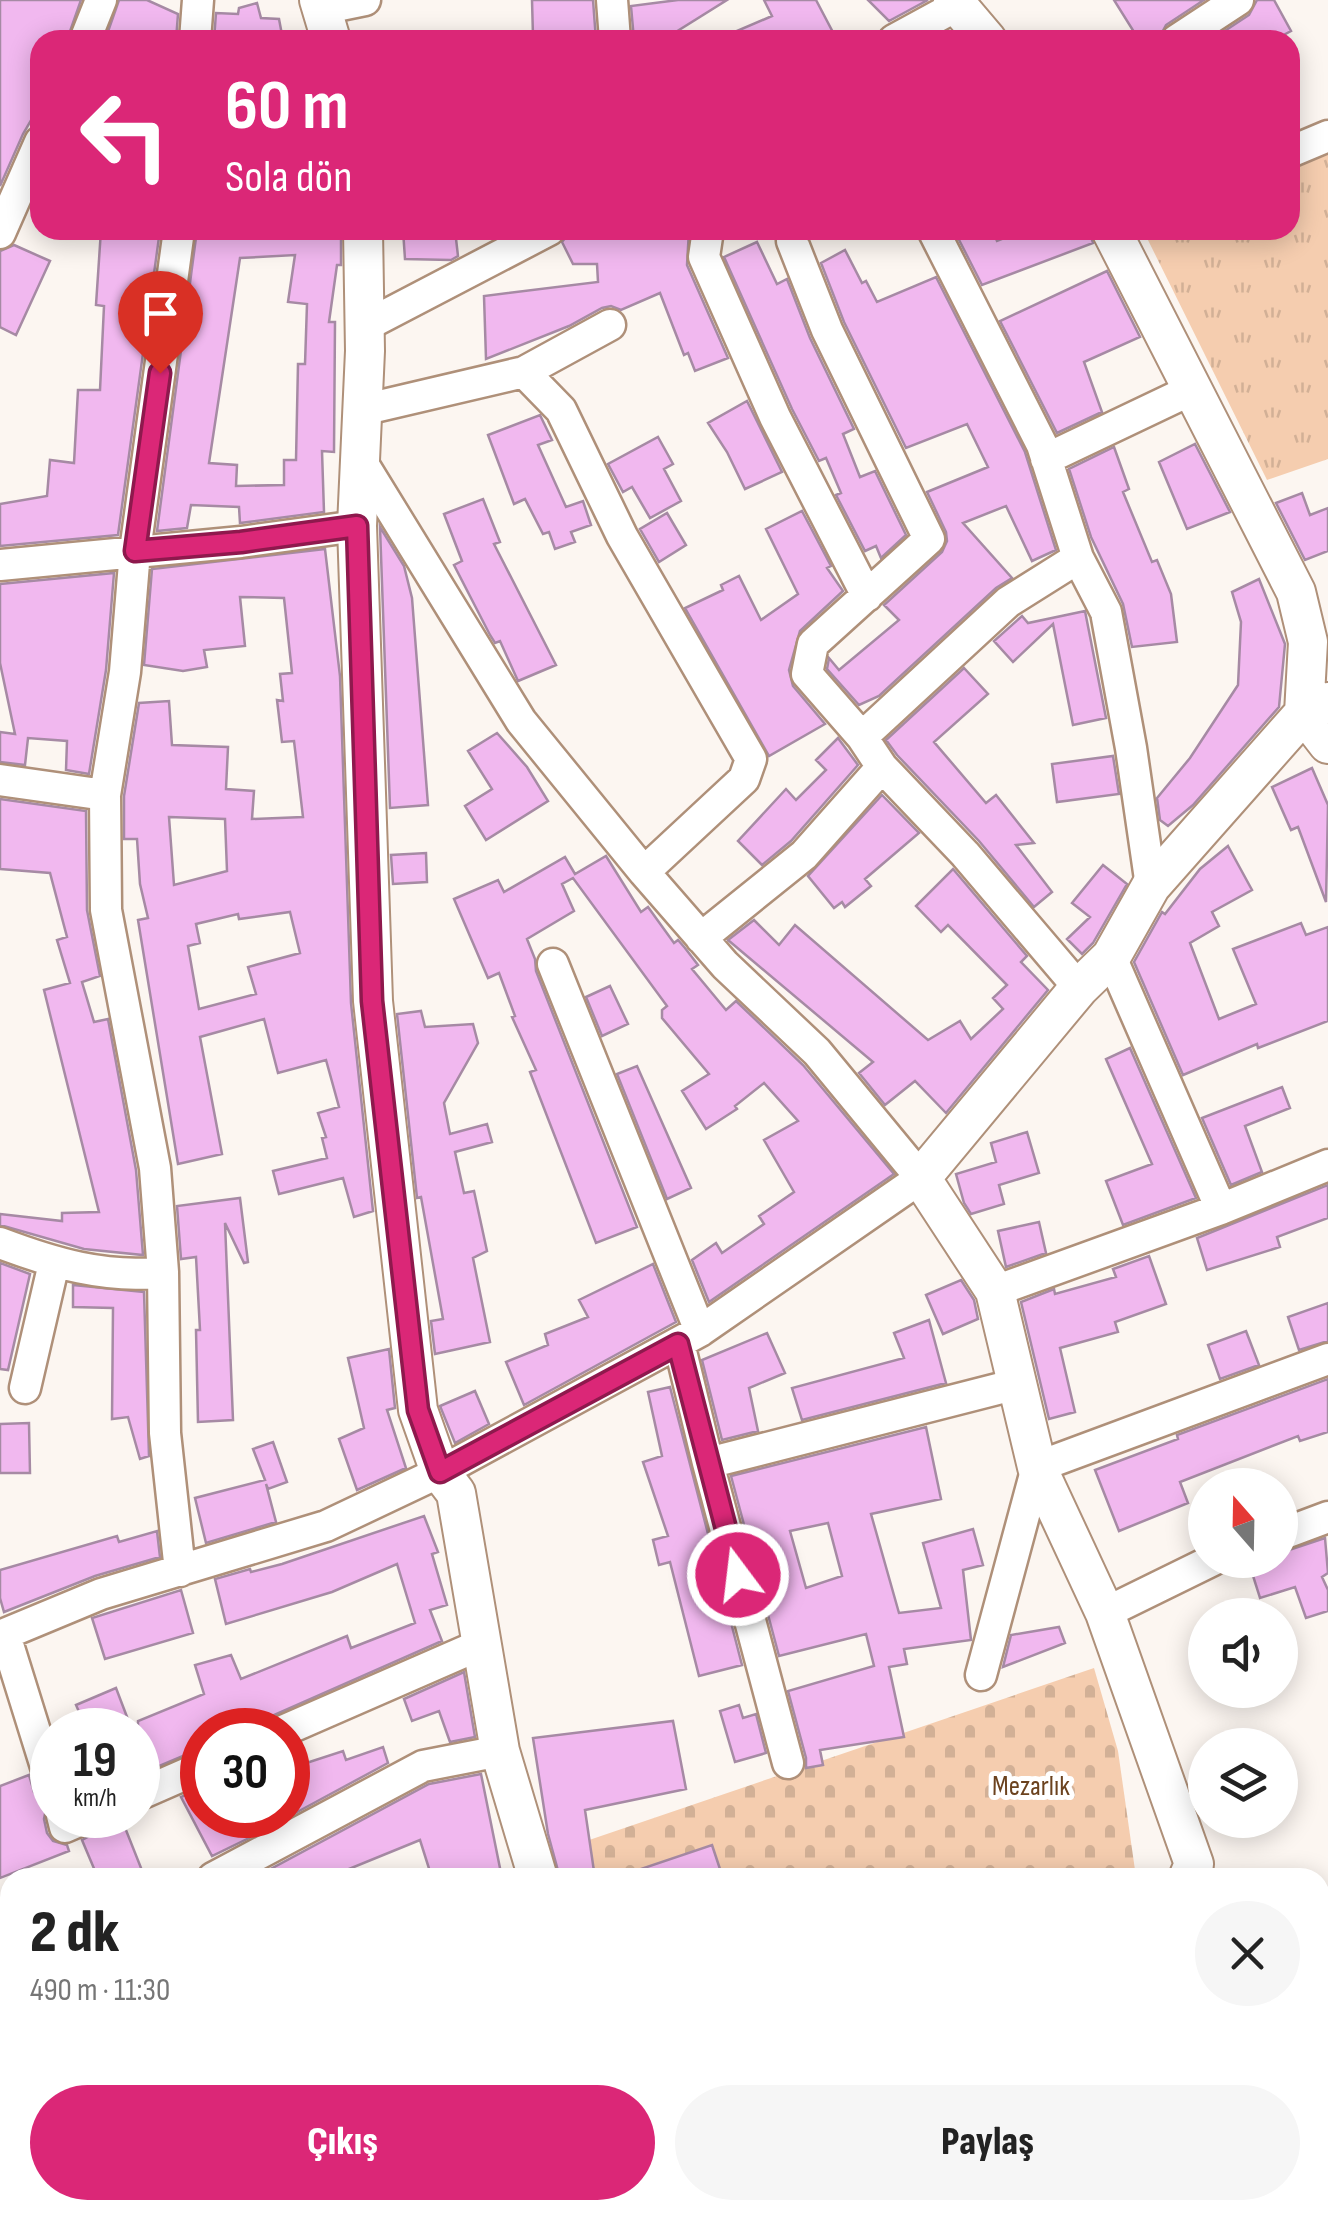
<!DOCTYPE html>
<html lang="tr">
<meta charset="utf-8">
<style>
body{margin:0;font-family:"Sofia Sans Condensed",sans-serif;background:#f6f6f6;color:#222;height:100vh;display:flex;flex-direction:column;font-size:38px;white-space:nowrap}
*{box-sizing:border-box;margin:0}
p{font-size:32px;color:#767676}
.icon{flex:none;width:55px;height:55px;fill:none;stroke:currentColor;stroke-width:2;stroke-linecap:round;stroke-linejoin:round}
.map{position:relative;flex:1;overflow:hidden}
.sheet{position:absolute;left:0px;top:1868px;width:1330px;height:352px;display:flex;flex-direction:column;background:#fff;border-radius:30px 30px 0 0;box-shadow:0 5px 25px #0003}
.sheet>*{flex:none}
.top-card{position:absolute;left:30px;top:30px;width:1270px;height:210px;border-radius:30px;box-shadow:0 5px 25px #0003;background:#db2777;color:#fff;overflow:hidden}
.needle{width:65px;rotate:340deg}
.fabs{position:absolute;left:1188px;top:1468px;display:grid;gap:20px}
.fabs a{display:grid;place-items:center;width:110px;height:110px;border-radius:50%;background:#fff;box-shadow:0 5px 25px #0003;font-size:50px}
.speed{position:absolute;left:30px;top:1708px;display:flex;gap:20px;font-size:50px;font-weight:700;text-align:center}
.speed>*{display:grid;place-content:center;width:130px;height:130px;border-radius:50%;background:#fff;box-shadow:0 5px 25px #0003;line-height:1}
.speed small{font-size:25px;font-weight:400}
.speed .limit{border:15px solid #d22;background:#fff;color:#111}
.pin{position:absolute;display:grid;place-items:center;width:85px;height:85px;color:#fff;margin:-102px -42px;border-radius:50% 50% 50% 0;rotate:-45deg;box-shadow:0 0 10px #0007}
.pin .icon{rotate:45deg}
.me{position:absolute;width:110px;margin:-55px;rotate:345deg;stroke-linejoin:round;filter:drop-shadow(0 0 8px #0008)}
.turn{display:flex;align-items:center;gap:35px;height:210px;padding:0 30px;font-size:45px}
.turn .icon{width:130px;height:130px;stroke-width:2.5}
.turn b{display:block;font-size:70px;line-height:85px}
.round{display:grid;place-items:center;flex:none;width:105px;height:105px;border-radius:52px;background:#f6f6f6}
.headline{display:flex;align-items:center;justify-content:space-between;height:170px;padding:0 30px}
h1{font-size:60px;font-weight:800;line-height:75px}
.primary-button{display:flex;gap:20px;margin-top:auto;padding:20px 30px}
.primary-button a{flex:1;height:115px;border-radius:60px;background:#db2777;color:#fff;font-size:40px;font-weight:800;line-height:115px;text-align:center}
.primary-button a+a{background:#f6f6f6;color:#222}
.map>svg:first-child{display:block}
</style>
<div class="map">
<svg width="1328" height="2218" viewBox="0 0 1328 2218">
<defs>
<pattern id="cemetery-stones" width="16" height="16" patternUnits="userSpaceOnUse" patternTransform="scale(2.5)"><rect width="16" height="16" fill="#f5cdaf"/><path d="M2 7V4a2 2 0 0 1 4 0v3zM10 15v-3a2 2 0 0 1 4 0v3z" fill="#d2b096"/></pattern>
<pattern id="park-tufts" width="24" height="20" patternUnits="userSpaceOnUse" patternTransform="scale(2.5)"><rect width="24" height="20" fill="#f5cdaf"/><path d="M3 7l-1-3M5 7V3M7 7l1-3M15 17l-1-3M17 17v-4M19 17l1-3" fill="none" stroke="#d2b096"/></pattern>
</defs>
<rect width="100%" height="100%" fill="#fcf6f1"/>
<path fill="url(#cemetery-stones)" d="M1094,1668l24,83 18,126 -576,1 -9,-25z"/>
<path fill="url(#park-tufts)" d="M1328,154v305l-61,21 -124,-250h147v-60z"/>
<path fill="#f1b8ef" stroke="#a68aa4" stroke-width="2.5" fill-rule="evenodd" d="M0,0h81l-14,40h-27v65l-17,29 -23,52z
M119,0h28l31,14 -2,26h-71z
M532,0h61l3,40h-44v-6l-19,2z
M678,0h49l-64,40h-29l-3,-34z
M764,0h52l21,40h-121l56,-24z
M868,0h60l-39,21z
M1114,0h90l-38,25 -8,15h-19z
M1257,0h17l17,31 -17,9h-63l38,-25z
M257,3l4,15 18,1 4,21h-69l2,-27 22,1 1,-6z
M101,230h59l-42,305 -118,11v-42l47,-8 3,-36 24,3 4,-73h22l4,-84 -8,-1z
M197,230h144v35h-4l-8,57h6l-1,130 -12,-1 2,61 -84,11 -1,-16 -48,-2 -4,23 -30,3zM295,255l-7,47 19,2 -2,60h-7l-2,96h-12v25l-48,1 1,-21 -28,-2 31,-205z
M403,230h52l3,26 -7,4 -46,-1z
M581,230h108l-2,35 41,93 -33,13 -7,-18 -4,2 -24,-62 -39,17 -10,-4 -9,2 -33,18 -83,33 -2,-63 114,-14 -1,-18h-24l-11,-22 4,-5z
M954,230h38l5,11 28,-11h64l4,13 -111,42z
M757,242l20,42 10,-5 23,59 44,91 -11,5 17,43 15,-6 31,64 -25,23 -5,-12 -11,5 -29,-56 5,-2 -15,-35 -7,3 -27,-52 -68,-152z
M14,245l36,16 -34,74 -16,-8v-76z
M845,250l17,33 4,-2 11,21 59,-25 89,175 31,98 -24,11 -26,-55 -43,17 49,55 -16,10 -117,108 -20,9 -32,-36 2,-11 10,12 60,-50 -15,-15 58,-53 5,-11 -1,-9 -19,-40 61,-25 -21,-43 -61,24 -62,-126 -23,-59z
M1107,271l33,66 -56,25 18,50 -45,21 -57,-112z
M747,401l35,71 -37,17 -18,-37 -19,-29z
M540,415l12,25 -14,5 28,62 17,-6 8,24 -20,7 4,10 -20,7 -6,-17 -6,2 -18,-35 -11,5 -26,-69z
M658,437l15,27 -9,5 17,32 -31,17 -18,-31 -9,5 -15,-28z
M1195,444l35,68 -43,17 -28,-67z
M1114,447l15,42 -6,3 29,70 5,-2 14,34 6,48 -45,5 -9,-43 -32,-67 -22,-68z
M1302,493l8,22 18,-7v43l-23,9 -29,-57z
M483,499l17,43 -6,2 62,121 -38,16 -18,-40 -5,2 -5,-8 -36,-70 8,-4 -18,-47z
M802,511l29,55 -4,2 16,23 -43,40 -11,39 4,16 32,38 -56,32 -84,-148 38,-18 -2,-5 18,-9 22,44 37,-26 -32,-65z
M667,513l19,32 -27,17 -19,-33z
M380,527l24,39 8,32 16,207 -38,3z
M325,549l15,127 11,327 22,208 -19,6 -11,-39 -64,16 -6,-23 54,-13 -5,-20 4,-1 -8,-24 21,-6 -13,-47 -48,13 -14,-54 -64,18 22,117 -44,10 -40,-244 10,-2 -8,-34 -3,-45h-13v-43l15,-93 30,-2 3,44 56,2 -2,42 28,2 -2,28 51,-2 -9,-76 -12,1 -5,-42 6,1 -3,-27 12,-1 -8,-75 -44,-1 5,49 -41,4 3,17 -24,4 -39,-6 8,-96zM169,817l56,2 2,52 -53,14zM290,912l10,41 -52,14 8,27 -57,15 -11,-63 12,-3 -4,-19 42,-10 1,5z
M114,573l-8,97 -17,104 -23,-4 1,-29 -39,-3 -3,27 -25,-3v-30l15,2 -15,-71v-79z
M1259,579l26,65 -6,63 -86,98 -25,21 -8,-6 -3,-22 33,-40 48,-73 3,-63 -9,-30z
M1085,611l21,107 -33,7 -20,-101 -40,38 -19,-21 28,-25 6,7z
M964,668l24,26 -54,48 52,61 10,-8 38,48 -18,2 36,47 -18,15 -55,-66 -82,-86 -11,-15z
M497,733l30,34 21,34 -62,39 -21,-34 27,-17 -24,-38z
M838,738l20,27 -67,76 -29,24 -24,-24 48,-52 10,11 30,-30 -10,-10z
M1113,756l6,38 -62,8 -5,-38z
M1312,768l16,37 -2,97 -28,-75 -7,3 -19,-43z
M882,795l37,38 -54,46 6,7 -26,21 -3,-5 -8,6 -26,-32z
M0,799l86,12 1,99 13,66 -18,6 12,40 14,-3 28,151 7,85 -59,-6 -84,-24v-11l62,7v-8l37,-1 -55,-222 26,-7 -13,-43 10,-3 -17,-64 -50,-4z
M1228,846l24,44 -40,22 7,14 -29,17 29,76 37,-15 -23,-55 68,-26 5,12 22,-8v94l-70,27 -1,-4 -74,31 -49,-113 28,-50 3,2 35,-45z
M426,853l1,29 -34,2 -2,-29z
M606,856l35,56 7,-5 26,36 4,-3 7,8 13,17 -6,4 34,41 10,-9 67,64 91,109 -185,128 -17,-42 24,-17 6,10 42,-29 -5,-8 35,-24 -30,-52 34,-19 -34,-38 -29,23 2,3 -31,20 -24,-38 27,-17 -47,-56v-8l5,-4 -94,-128 -11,6 12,27 -47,28 8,20 1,12 101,256 -41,16 -66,-171 6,-2 -24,-53 3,-1 -16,-43 -11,5 -34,-79 44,-19 6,12 61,-35 10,17z
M1103,865l24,19 -34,59 -11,11 -15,-15 23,-22 -18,-14z
M953,869l74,87 -6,6 27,28 -102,123 -31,-32 -30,24 -26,-32 14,-11 -145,-122 26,-20 25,25 16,-20 133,115 32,-19 11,18 32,-30 -10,-11 14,-13 -59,-60 -7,7 -25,-26z
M610,986l18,38 -26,12 -16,-39z
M421,1011l4,16 48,-3 5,19 -34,60 6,31 37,-10 5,18 -37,10 9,41 10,-2 13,60 -14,7 17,84 -55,12 -4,-33 12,-2 -22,-122 -4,1 -20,-184z
M1130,1048l66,150 -73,27 -17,-44 46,-17 -46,-105z
M637,1066l54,122 -24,11 -50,-125z
M1282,1087l8,21 -45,18 17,46 -31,13 -29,-67z
M1027,1132l12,41 -40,12 5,19 -33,10 -7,-11 -8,-29 40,-12 -5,-19z
M1328,1185v33l-51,19 3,10 -73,23 -10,-32z
M240,1198l8,64 -4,1 -19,-40 8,197 -35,2 -2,-92h4l-4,-73 -15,2 -4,-53z
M1039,1222l7,31 -40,14 -8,-36z
M1149,1256l17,48 -51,18 3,10 -58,16 15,64 -26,7 -28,-117 33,-13 1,5 61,-17 -3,-8z
M0,1263l30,11 -22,96 -8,-1z
M653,1264l23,58 -152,83 -18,-43 42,-17 -3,-11 43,-17 -9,-17z
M961,1280l13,20 4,19 -35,15 -17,-39z
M73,1285l71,7 5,164 -9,3 -12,-42 -16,2 1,-111 -40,-1z
M1328,1303v38l-29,9 -11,-33z
M929,1320l17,63 -144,37 -10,-32 112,-30 -10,-25z
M1246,1331l13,34 -39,14 -12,-34z
M767,1333l18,40 -36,15 9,43 -36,9 -20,-80z
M389,1349l6,59 -8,2 19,58 -49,22 -18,-51 25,-11 -16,-70z
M1328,1379v53l-28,9 -2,-5 -118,46 8,21 -69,28 -24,-61 83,-31 -1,-4z
M670,1387l72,278 -43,11 -29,-114 -11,3 -6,-25 15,-4 -25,-74 19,-6 -14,-64z
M475,1391l14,33 -34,19 -15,-37z
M29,1423l1,50h-30v-49z
M926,1427l15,72 -70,15 28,99 42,-5 -18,-65 50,-14 10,36 -20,5 8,70 -67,9 3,15 -18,3 15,70 -84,13 3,15 -17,3v-10l-18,-67 86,-25 -8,-32 -87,22 -48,-180zM828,1523l14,53 -36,12 -16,-57z
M273,1442l14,40 -19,7 -2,-5 10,38 -70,21 -11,-45 70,-18 -12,-31z
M424,1516l14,36 -6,2 15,51 -17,5 12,31 -202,89h-38v18l-64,27v-54l66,-27 -9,-29 36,-10 10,24 106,-43 4,12 64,-25 -18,-59 -65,28 -106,32 -11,-45 35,-10 1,3 31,-8z
M157,1531l3,26 -65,19 -91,36 -4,-14v-28l117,-34 2,6z
M1325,1538l3,35 -6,4 6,13v21l-22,7 -11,-31 -35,11 -12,-38h32v-7z
M181,1590l12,43 -88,26 -13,-41z
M1059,1627l6,16 -62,24 8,-32z
M464,1672l11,65 -25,5 -11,-31 -27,10 -8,-22z
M116,1688l16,42h-45l-11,-25z
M739,1705l4,13 13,-4 10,39 -31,9 -15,-51z
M673,1721l13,68 -101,21 10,68h-35l-12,-44 -15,-96z
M383,1747l5,16 -100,54v-48l55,-18 3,9z
M481,1774l21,104h-70l-12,-38 -93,38h-73l175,-94z
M29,1775l5,17 13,12 -3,15 3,14 6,8 14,4 2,6 -69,27v-92z
M202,1787v28h35l12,23 -37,18 -31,-59z
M111,1815h9l25,63h-47l-16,-38 25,-13z
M712,1845l11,33h-96l-1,-4z"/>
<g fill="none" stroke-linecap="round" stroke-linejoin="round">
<defs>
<path id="minor" d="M612,0l3,40
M321,9l44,-9
M85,40l16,-40
M195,40l3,-40
M894,40l64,-35
M1177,40l61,-40
M1290,152l38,-16
M179,230l-44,321 -10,121 -20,123 1,115 49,258 8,104 2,161 15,138
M708,230l-4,27 71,160 92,179
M795,230l-3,11 35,89 102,209 -116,105 -6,30 55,63 20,30 83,87 114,134
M0,233l40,-91
M365,326l184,-96
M524,372l86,-47
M360,459l161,262 123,151
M1046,459l147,-70
M1078,558l28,54 25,136 20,138
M0,565l241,-23 116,-16
M862,737l146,-135 70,-44 -36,-113 -109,-215
M0,780l105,15
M701,938l103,-83 78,-88
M1111,957l110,252
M553,964l147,367
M0,1243c53,20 106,36 163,29
M995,1291l226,-82 107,-44
M679,1343l29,120
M25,1388l29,-125
M1280,1535l48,-18
M1105,1613l108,-53
M5,1635l47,151
M0,1636l101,-42 225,-68 114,-54 260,-141 221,-153 -104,-126 -92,-87 -81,-93 100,-93 7,-20 -129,-223 -61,-126 -37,-38 -162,38
M981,1675l56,-208 291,-108
M285,1730l197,-86
M788,1763l-80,-300 309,-79
M138,1795l64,-28
M62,1815l3,12 28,-12
M213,1878l210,-112 77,-15
M0,2039l10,-9
M0,2181l10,12
M25,2210l7,8
M57,2218l12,-8
M595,2218l39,-8
M898,2218v-8"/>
<path id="tertiary" d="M319,0l12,40
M953,0l34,40
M363,230l2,121 -8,175 16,475 45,409 22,62 16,21 44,258 38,127
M1111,230l185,362 12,50 -4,71 24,31
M1188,1878l6,-14 -89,-251 -68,-146 -42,-176 -74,-113 158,-190 32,-31 40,-71 153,-173 24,-11
M1320,1963l8,1
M1320,2062l8,3
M679,2210l6,8
M1023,2218l1,-8"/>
<path id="secondary" d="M1320,2204l8,-35"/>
</defs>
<use href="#minor" stroke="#af9079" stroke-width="35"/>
<use href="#tertiary" stroke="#af9079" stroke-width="42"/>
<use href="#secondary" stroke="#af9079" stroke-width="48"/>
<use href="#minor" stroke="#fff" stroke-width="30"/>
<use href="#tertiary" stroke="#fff" stroke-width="38"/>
<use href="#secondary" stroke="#fff" stroke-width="42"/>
</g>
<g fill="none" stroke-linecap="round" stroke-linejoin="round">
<defs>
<path id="route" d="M160,373l-25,178 106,-9 116,-16 15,475 46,409 22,62 238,-128 60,231"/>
</defs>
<use href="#route" stroke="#8e194d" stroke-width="25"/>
<use href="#route" stroke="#db2777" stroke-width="18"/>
</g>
<g text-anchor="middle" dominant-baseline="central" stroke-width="10" stroke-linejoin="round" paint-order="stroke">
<g font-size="28" fill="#6b421e" stroke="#fff">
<text x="1031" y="1786">Mezarlık</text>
</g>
</g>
</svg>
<div class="fabs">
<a><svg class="needle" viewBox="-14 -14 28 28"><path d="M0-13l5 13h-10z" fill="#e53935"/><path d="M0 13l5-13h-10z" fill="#767676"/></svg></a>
<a><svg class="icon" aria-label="sound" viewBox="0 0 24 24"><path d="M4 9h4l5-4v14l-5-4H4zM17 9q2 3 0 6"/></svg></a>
<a><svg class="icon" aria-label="layers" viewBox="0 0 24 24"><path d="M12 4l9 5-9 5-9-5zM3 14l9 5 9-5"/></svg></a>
</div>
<div class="speed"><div>19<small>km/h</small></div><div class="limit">30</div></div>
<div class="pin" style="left:160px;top:373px;background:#d93025"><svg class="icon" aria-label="arrive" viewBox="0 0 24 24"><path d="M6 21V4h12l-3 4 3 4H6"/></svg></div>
<svg class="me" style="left:738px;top:1575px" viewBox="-20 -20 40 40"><circle r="17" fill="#db2777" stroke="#fff" stroke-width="3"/><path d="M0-11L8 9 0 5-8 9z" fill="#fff"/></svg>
<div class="top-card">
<div class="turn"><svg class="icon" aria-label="left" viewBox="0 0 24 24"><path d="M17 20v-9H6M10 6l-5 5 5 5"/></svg><div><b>60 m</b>Sola dön</div></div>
</div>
<section class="sheet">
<div class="headline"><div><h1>2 dk</h1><p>490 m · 11:30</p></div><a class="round"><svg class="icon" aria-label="close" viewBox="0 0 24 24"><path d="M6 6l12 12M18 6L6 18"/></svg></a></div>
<div class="primary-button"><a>Çıkış</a><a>Paylaş</a></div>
</section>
</div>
